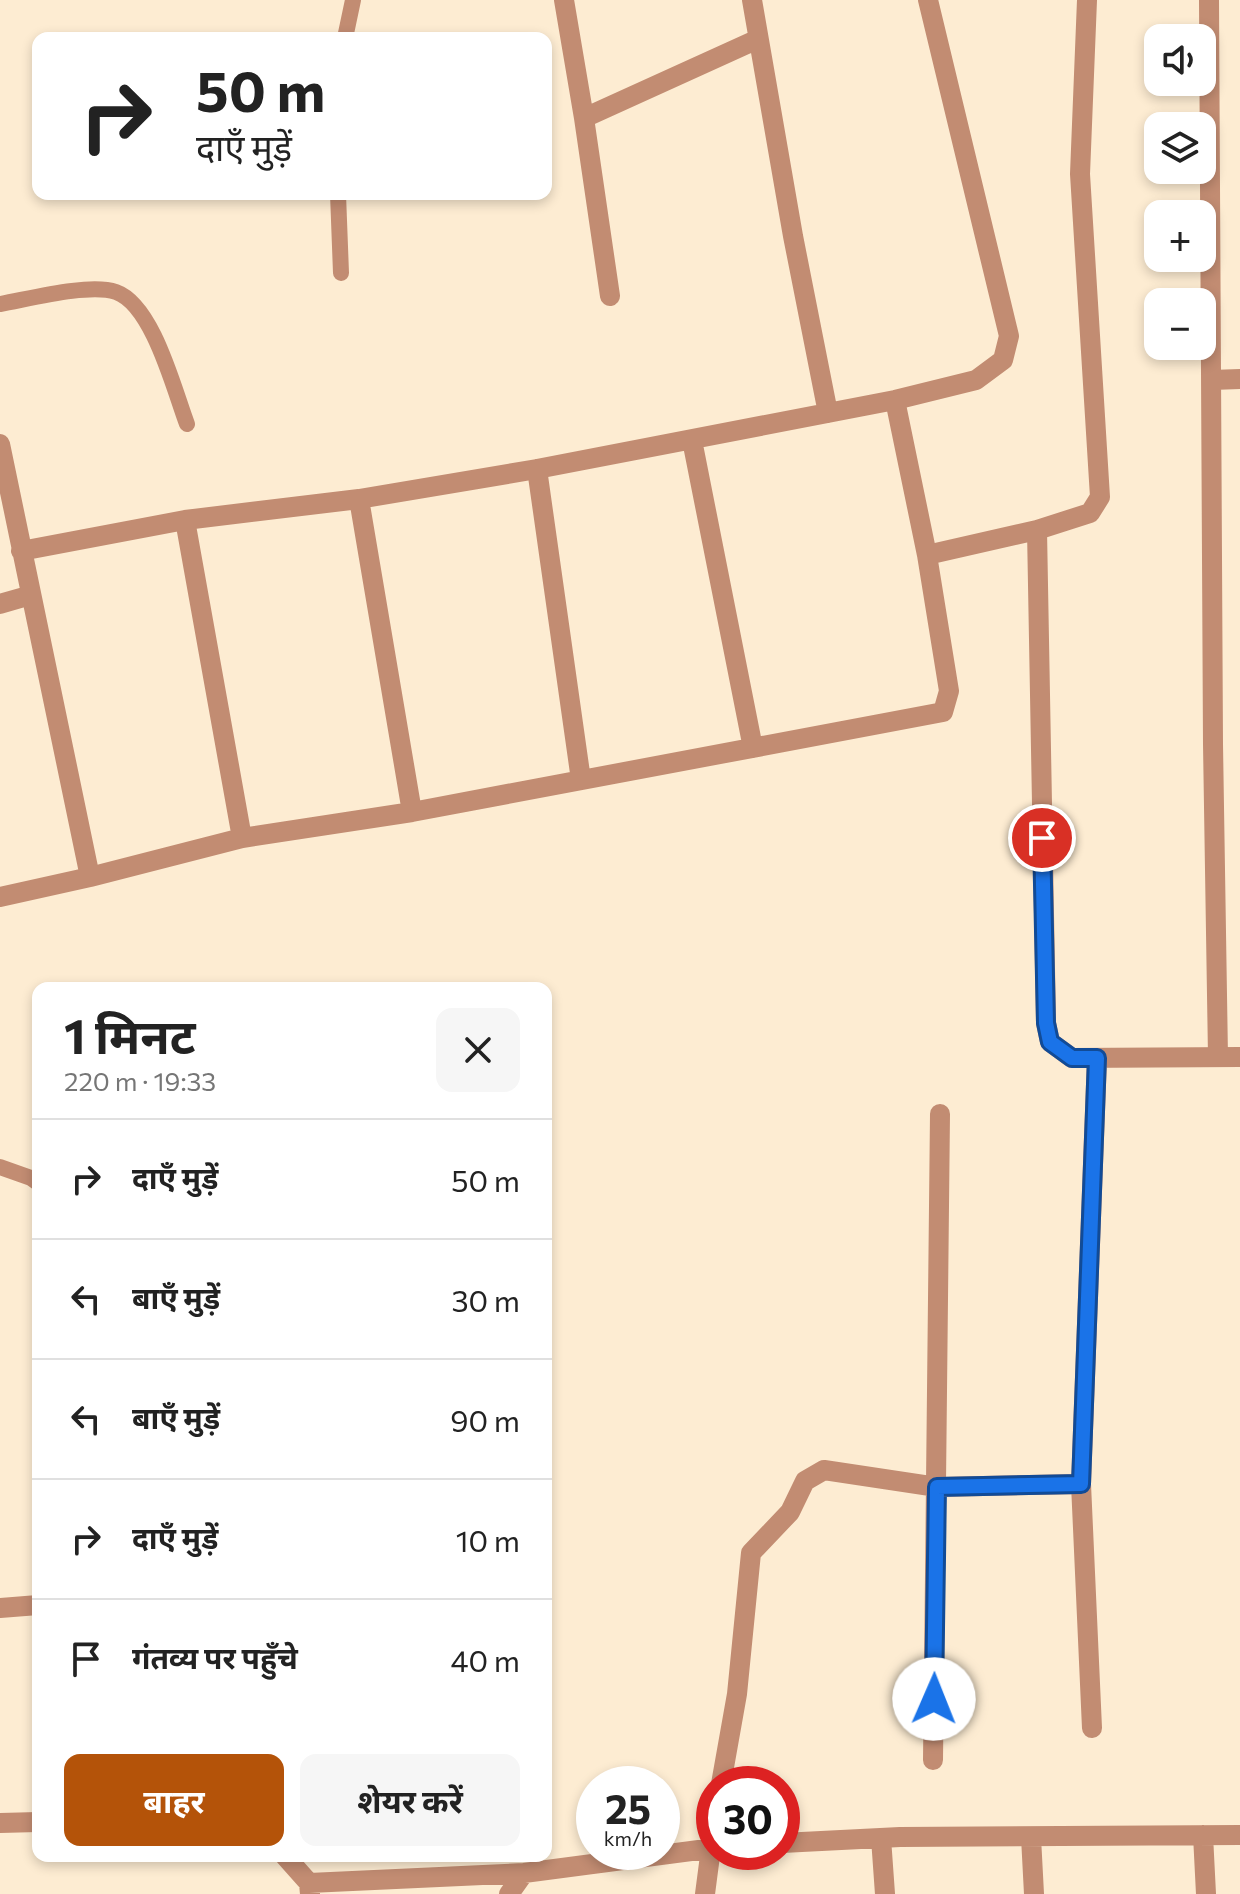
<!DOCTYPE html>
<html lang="hi">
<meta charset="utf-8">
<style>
body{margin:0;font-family:Commissioner,"Noto Sans Devanagari",sans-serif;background:#f6f6f6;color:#222;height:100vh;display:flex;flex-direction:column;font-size:30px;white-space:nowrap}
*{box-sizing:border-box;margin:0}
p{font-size:26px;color:#767676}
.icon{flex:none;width:44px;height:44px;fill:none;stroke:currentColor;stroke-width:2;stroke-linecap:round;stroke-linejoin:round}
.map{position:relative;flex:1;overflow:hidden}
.drawer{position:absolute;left:32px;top:982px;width:520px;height:880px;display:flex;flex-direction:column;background:#fff;border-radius:16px;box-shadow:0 4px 12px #0003}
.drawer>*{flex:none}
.top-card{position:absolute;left:32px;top:32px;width:520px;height:168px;border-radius:16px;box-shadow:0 4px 12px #0003;background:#fff;color:#222;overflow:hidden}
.controls{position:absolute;left:1144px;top:24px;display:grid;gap:16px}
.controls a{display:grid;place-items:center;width:72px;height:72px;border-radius:16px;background:#fff;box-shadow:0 4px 12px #0003;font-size:40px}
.speed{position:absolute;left:576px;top:1766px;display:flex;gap:16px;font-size:40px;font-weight:700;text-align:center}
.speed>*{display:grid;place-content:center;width:104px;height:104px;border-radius:50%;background:#fff;box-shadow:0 4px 12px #0003;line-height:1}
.speed small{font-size:20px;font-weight:400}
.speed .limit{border:12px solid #d22;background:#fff;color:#111}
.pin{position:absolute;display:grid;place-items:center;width:68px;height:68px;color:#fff;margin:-34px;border:4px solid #fff;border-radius:50%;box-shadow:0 2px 8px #0007}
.me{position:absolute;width:88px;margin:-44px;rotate:1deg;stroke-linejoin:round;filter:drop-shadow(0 0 6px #0008)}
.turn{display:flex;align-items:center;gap:28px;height:168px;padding:0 32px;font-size:36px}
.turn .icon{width:104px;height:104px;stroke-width:2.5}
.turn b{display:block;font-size:56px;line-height:68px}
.round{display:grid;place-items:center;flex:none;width:84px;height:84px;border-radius:16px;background:#f6f6f6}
.head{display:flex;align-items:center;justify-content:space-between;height:136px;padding:0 32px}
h1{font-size:48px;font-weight:700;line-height:60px}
.cta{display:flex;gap:16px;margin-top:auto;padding:16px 32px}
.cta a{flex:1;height:92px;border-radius:16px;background:#b45309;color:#fff;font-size:32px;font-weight:700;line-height:92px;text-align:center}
.cta a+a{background:#f6f6f6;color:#222}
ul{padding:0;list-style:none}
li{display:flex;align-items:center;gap:24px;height:120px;padding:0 32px;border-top:2px solid #e0e0e0}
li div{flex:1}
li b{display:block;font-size:30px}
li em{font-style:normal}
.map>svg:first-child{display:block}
</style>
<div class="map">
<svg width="1240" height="1894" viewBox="0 0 1240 1894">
<rect width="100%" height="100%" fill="#fdecd2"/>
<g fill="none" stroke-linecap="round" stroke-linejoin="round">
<path stroke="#c28c72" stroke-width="16" d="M345,38l8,-38
M338,194l3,79
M0,304c29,-5 89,-21 116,-12 37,13 58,98 71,132
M0,1167l31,11 7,5"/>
<path stroke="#c28c72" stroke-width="20" d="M564,0l20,118
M752,0l41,236 35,177
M1087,0l-7,174 20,323 -10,16 -53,17 9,493 4,19 22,16 168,-1
M1209,0l4,744 5,313
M610,296l-26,-178 174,-79
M1212,380l28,-1
M692,440l61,308
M0,444l90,433
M537,469l44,311
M359,499l53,313
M185,520l57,318
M21,551l164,-31 174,-21 178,-30 358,-69 81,-20 27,-20 6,-24 -81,-336
M927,555l110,-25
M0,604l31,-9
M0,897l90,-20 152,-39 170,-26 531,-100 6,-21 -22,-136 -32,-155
M0,1608l38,-3
M1092,1728l-11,-244 16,-426
M933,1760l7,-646
M721,1784l16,-90 14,-141 39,-41 15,-31 19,-11 113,17 144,-3
M0,1823l38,-1
M1203,1835l3,59
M1031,1837l3,57
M881,1838l4,56
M782,1843l118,-6 340,-2
M285,1856l24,27 1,11
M309,1883l215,-10 190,-25
M509,1894l15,-21
M705,1894l9,-69"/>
</g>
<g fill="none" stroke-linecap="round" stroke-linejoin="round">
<defs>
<path id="route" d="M934,1699l3,-212 144,-3 16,-426h-25l-22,-16 -4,-19 -4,-185"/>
</defs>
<use href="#route" stroke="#114b97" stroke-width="20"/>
<use href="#route" stroke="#1a73e8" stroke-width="14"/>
</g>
</svg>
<div class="controls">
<a><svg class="icon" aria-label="sound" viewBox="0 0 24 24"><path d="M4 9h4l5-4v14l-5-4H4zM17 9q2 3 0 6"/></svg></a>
<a><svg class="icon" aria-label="layers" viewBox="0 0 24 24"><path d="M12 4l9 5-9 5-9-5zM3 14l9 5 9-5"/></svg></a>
<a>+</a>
<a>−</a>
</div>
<div class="speed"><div>25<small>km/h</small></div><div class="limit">30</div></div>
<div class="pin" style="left:1042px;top:838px;background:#d93025"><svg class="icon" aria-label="arrive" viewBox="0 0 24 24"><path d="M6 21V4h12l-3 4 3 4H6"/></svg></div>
<svg class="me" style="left:934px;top:1699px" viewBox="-20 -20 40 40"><circle r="19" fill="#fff"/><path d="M0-13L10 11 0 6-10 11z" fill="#1a73e8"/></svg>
<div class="top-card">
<div class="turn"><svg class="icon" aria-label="right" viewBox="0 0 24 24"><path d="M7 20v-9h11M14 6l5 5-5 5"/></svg><div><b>50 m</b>दाएँ मुड़ें</div></div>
</div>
<section class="drawer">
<div class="head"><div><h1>1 मिनट</h1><p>220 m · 19:33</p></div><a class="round"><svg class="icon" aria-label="close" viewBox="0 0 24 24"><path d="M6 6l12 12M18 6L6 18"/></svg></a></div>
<ul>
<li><svg class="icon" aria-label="right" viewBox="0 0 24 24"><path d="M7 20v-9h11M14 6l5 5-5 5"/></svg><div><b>दाएँ मुड़ें</b></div><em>50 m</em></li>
<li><svg class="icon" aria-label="left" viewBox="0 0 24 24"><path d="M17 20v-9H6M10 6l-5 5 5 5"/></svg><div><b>बाएँ मुड़ें</b></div><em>30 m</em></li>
<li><svg class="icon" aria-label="left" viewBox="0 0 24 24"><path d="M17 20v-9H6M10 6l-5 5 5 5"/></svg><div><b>बाएँ मुड़ें</b></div><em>90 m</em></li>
<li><svg class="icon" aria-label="right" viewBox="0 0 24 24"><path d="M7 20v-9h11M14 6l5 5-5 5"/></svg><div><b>दाएँ मुड़ें</b></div><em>10 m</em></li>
<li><svg class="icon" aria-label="arrive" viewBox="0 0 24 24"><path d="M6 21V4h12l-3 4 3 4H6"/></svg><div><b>गंतव्य पर पहुँचे</b></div><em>40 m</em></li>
</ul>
<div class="cta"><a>बाहर</a><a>शेयर करें</a></div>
</section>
</div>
